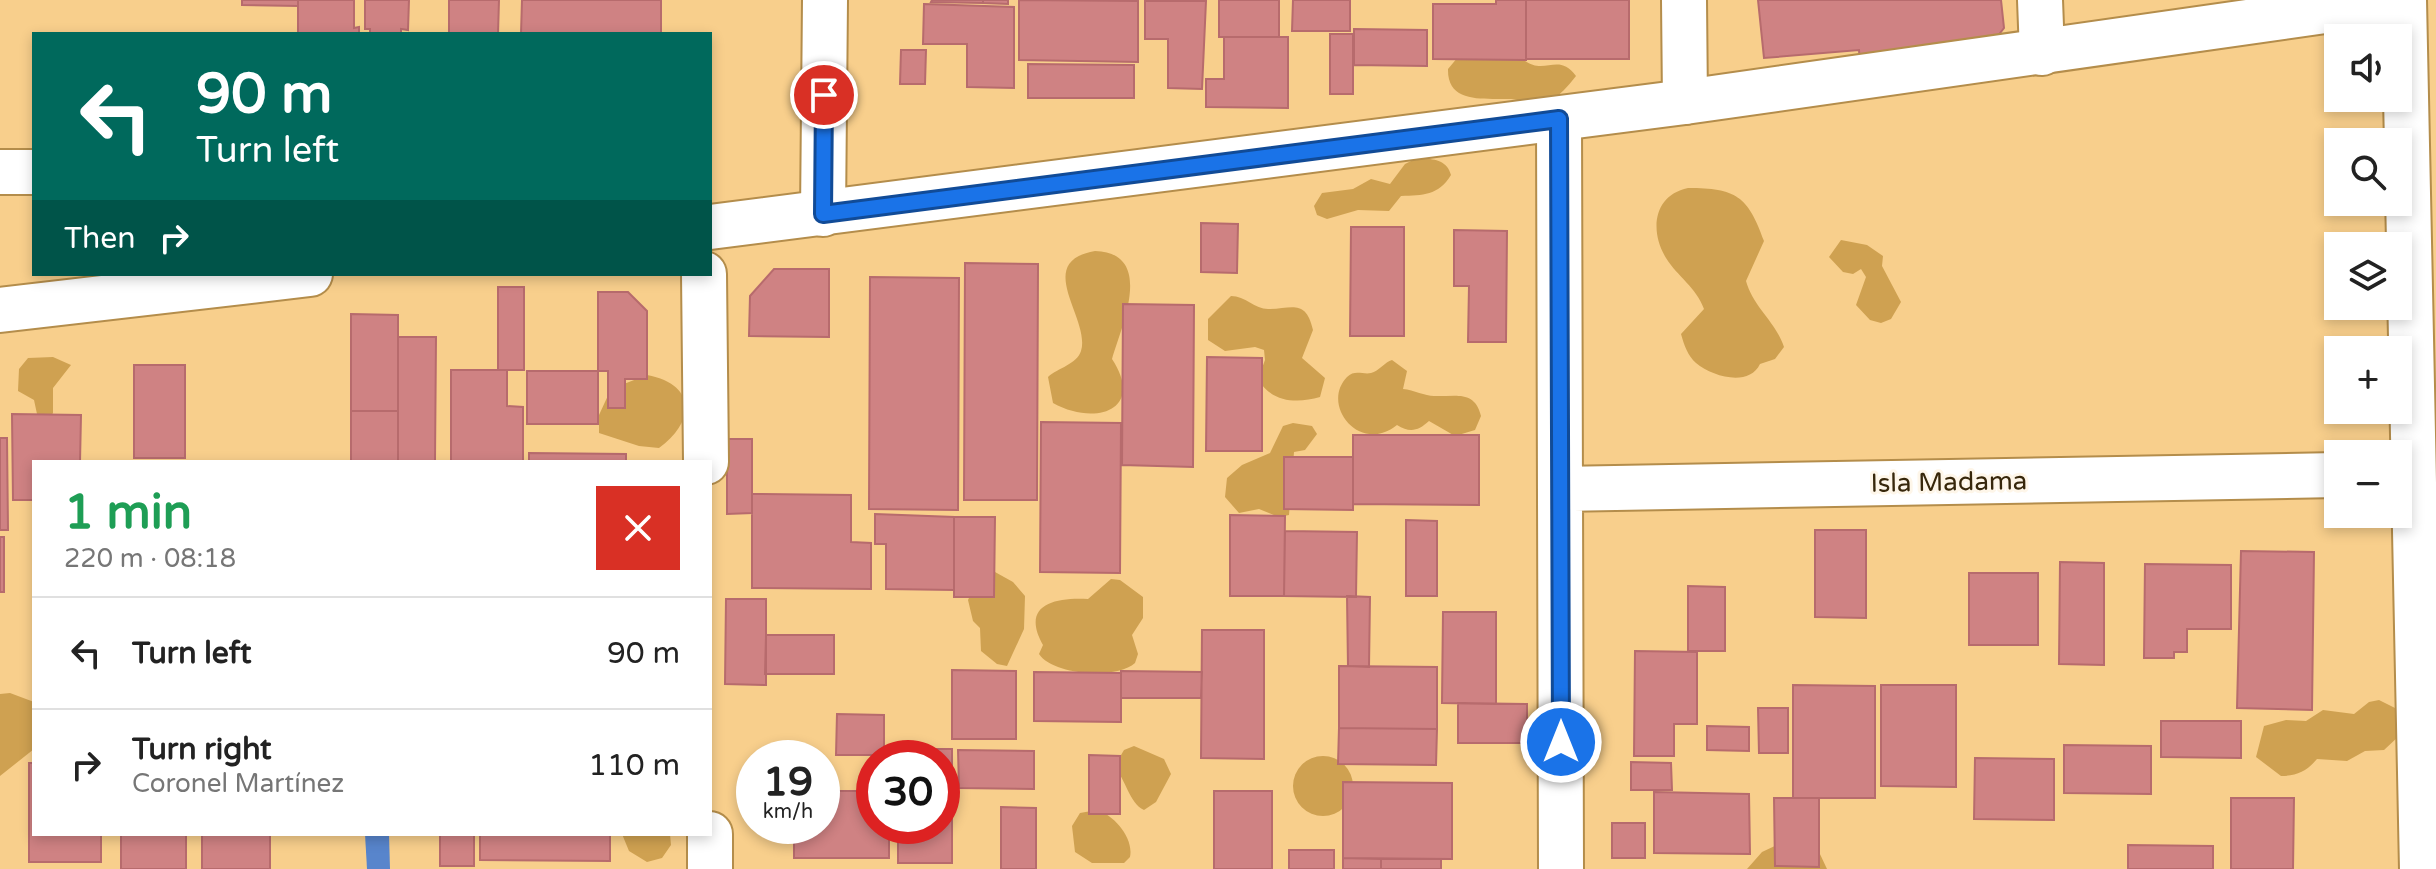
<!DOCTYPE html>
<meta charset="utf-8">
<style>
body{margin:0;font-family:"Varela Round",sans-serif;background:#f2f2f2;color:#222;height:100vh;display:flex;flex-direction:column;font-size:30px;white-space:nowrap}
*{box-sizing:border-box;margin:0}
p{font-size:26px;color:#767676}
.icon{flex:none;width:44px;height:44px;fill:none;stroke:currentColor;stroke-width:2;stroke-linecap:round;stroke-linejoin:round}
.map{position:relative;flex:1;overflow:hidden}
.panel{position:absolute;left:32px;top:460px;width:680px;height:376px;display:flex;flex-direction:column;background:#fff;border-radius:0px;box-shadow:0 4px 12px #0003}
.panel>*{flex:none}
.banner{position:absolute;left:32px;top:32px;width:680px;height:244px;border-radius:0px;box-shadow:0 4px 12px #0003;background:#00695c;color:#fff;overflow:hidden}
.tools{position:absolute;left:2324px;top:24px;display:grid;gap:16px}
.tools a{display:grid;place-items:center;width:88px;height:88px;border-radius:0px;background:#fff;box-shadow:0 4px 12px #0003;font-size:40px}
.speed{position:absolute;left:736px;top:740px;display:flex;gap:16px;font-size:40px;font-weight:700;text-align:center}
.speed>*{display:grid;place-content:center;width:104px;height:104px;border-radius:50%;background:#fff;box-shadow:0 4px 12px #0003;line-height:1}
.speed small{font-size:20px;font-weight:400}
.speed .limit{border:12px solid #d22;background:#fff;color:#111}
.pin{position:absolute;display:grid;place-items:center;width:68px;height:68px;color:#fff;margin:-34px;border:4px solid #fff;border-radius:50%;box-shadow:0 2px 8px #0007}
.me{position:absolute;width:88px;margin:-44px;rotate:0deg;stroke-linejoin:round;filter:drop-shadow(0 0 6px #0008)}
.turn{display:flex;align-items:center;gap:28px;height:168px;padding:0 32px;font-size:36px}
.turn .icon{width:104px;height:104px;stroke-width:2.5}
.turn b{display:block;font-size:56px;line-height:68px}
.then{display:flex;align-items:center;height:76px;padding:0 32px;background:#0003;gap:16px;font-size:30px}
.round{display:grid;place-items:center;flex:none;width:84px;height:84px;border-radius:0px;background:#f2f2f2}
.headline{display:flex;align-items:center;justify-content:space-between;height:136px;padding:0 32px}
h1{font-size:48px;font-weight:700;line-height:60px;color:#1e9e55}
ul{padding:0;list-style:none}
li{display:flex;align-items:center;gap:24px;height:112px;padding:0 32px;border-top:2px solid #e0e0e0}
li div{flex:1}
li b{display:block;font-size:30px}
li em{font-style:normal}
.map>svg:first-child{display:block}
</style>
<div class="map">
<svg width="2436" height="869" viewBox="0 0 2436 869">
<rect width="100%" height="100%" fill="#f8cf8c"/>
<path fill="#cfa151" d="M1511,46c29,41 44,1 65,30 -8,10 -16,20 -28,26 -12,5 -24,-2 -37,-3 -25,-1 -64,6 -63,-30l10,-12z
M1415,159c14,-1 32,-1 36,16 -13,21 -28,20 -50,21l-12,15 -31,-1 -31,9 -10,-4 -3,-9 8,-13 31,-4 18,-10 19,5 15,-20z
M1688,188c48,0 60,8 76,53l-18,40c7,26 30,41 38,66l-9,12 -15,5c-11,23 -47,13 -64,-1 -8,-7 -12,-18 -15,-29l23,-25c-8,-22 -26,-32 -38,-51 -17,-28 -12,-63 22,-70z
M1841,240l26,5 16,11 -1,10 19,36 -10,17 -10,4 -11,-3 -14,-15 10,-28 -5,-8 -8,5 -10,-2 -14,-15z
M1095,251c61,2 26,76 17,108 34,52 -18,67 -59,44l-5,-26c10,-9 29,-13 33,-26 10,-32 -49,-89 14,-100z
M1231,296c14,0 24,13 37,13 23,0 38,-11 45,21l-11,28 23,20 -5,19c-24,7 -49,5 -62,-18l7,-19 -1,-10 -9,-3 -30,4 -17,-11v-21z
M53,357l18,8 -18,23v25l-5,8 -11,-7 -3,-14 -16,-9 1,-22 9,-11z
M1392,360l15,11 -4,18c11,1 22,7 31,7 20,1 41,-7 47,20l-6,14 -20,6 -26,-15c-11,10 -19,12 -32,4 -37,30 -77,-20 -50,-48 8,-8 16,-2 24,-4 8,-2 14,-11 21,-13z
M647,375c49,9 49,46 12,73l-20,-2 -40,-13v-18l12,-26z
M1293,423l19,3 5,8 -12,16 -11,2 -5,63 -10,2 -20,-8 -20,4 -14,-16 2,-19 15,-13 28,-12 13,-27z
M995,572l18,10 12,14 -1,33 -17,37 -10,-2 -16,-13 -1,-23 -7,-7 -5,-21 9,-19z
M1111,579l9,1 23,17v21l-11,17 6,19 -3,9c-19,17 -82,12 -96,-9l4,-9c-22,-39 9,-48 45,-46z
M10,693l24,9v47l-34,27v-82z
M2379,700l20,10v26l-15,14 -19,1 -18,10 -30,-2c-10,12 -20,17 -36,17l-25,-19 8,-31 22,-6 20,1 17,-11 31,4 15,-12z
M1134,746l30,13 7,15 -15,28 -12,8c-15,-7 -18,-31 -30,-43l10,-17z
M1293 786a30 30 0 1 1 60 0a30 30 0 1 1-60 0Z
M1097,810c17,5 37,28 33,47l-6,6h-32l-17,-11 -3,-26 8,-13z
M622,834h48l1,11 -9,13 -15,4 -18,-11z
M1779,844l40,8 8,17h-80l15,-17z"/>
<path fill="#5885cc" d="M365,834h24l1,35h-23z"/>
<path fill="#cf8283" stroke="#b76b6d" stroke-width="2" d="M242,0h56v6l-56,-1z
M298,0h56v28l5,-1v7h-61z
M365,0h44l-1,30 -7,-1v5h-31v-5h-5z
M449,0h50l-1,34h-49z
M522,0h139v34h-140z
M932,0h51v3l-52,-1z
M983,0h25v4l-25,-1z
M1019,0l119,1v61l-119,-2z
M1219,0h60v37h-60z
M1293,0h57v31h-58z
M1496,0h30v60l-93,-1v-55h63z
M1526,0h103v59h-103z
M1758,0h243l3,28 -21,27 -123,8 -1,-13 -95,8z
M1145,1h61l-4,88 -34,-1v-49h-23z
M924,4l90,3v81l-47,-1v-43h-44z
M1354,29l73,1v36l-73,-1z
M1330,34h23v60h-23z
M1224,37h64v71l-82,-1v-28h18z
M901,50h25l-1,34h-25z
M1028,64l106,1v33h-106z
M1201,223l37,1 -1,49 -36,-1z
M1351,227h53v109h-54z
M1454,230l53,1 -1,111h-38l1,-56h-15z
M965,263l73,1 -1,236h-73z
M774,269h55v68l-80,-1 1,-40z
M870,277l89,1 -1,232 -89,-1z
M498,287h26v83h-26z
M598,292h30l19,19v68h-22v29h-17v-37h-10z
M1123,304l71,1 -1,162 -71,-2z
M351,314l47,1v96h-47z
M398,337h38l-1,125h-37z
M1207,357l55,1v93h-56z
M134,365h51v93h-51z
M451,370h56v36l16,1v55h-72z
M527,371h71v53h-71z
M351,411h47v51h-47z
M12,414l69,1 -1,47h-46v38h-21z
M1041,422l80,1 -1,150 -80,-1z
M1353,435h126v70l-126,-1z
M0,438h7l1,92h-8z
M727,439h25v74l-25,1z
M529,453l97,1v8h-97z
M1284,457h69v53l-69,-1z
M752,494l99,1v47l20,1v46l-119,-1z
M875,514l79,3v73l-68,-1v-45h-11z
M1230,515l55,1 -1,80h-54z
M954,517h41l-1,80h-40z
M1406,520l31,1v75h-31z
M1815,530h51v88l-51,-1z
M1285,531l72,1 -1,65 -72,-1z
M0,537h4v55h-4z
M2241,551l73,1 -2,158 -75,-2z
M2060,562l44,1v102l-45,-1z
M2145,564l86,1v64h-44v23h-13v6h-30z
M1969,573h69v72h-69z
M1688,586l37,1v64h-37z
M1347,596l23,1 -1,70 -21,-1z
M726,599h40v86l-41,-1z
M1443,612h53v92l-54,-1z
M1202,630h62v129l-63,-1z
M766,635h68v39h-69z
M1635,651l62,1v72h-23v32h-40z
M1339,666l98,1v62l-98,-1z
M952,670l64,1v68h-64z
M1121,671l81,1 -1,26h-80z
M1034,672l87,1v49l-87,-1z
M1793,685l82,1v112h-82z
M1881,685h75v102l-75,-1z
M1458,703l69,1v39h-69z
M1758,708h30v45h-29z
M837,714l47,1v40h-48z
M2161,721h80v37l-80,-1z
M1707,726l42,1v24l-42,-1z
M1339,728l98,1 -1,36 -98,-1z
M2064,745l87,1v48l-87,-1z
M899,749h53v114h-54v-37h44v-68h-43z
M958,750l76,1v38l-75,-1z
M1089,755l31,1v58h-31z
M1975,758l79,1v61l-80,-1z
M1631,762l40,1 1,27h-41z
M29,763h5v71h67v28h-72z
M1343,782l109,1v76l-109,-1z
M822,791h52v35h15v32h-95v-32h28z
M1214,791h58v78h-58z
M1654,792l95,2 1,60 -96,-1z
M1774,798h45v69l-44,-1z
M2231,798h63l-1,71h-62z
M1001,807l35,1v61h-35z
M1612,823h33v35h-33z
M121,834h65v35h-65z
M202,834h68v35h-68z
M440,834h34v32h-34z
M480,834h130v27l-130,-1z
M2128,845l85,1v23h-85z
M1289,850h45v19h-45z
M1343,858l38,1v10h-38z
M1381,859h60v10h-60z"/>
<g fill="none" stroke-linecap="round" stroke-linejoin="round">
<defs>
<path id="street" d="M1684,0l1,102
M2040,0l2,53
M2404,0l18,869
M1559,119l2,750
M0,172h34
M823,214l2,-214
M704,274l2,188
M1560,489l778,-14
M710,834v35"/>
<path id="secondary" d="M710,227l975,-125 717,-102
M0,310l310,-36"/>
</defs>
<use href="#street" stroke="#b48d4b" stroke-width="48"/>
<use href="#secondary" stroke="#b48d4b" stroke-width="48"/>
<use href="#street" stroke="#fff" stroke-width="44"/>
<use href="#secondary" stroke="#fff" stroke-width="44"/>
</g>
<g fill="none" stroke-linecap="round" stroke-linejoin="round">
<defs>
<path id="route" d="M824,95l-1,119 736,-95 2,623"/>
</defs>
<use href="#route" stroke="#114b97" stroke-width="20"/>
<use href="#route" stroke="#1a73e8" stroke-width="14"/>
</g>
<g text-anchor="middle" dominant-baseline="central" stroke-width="6" stroke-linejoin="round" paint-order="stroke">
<g font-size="26" fill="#37270b" stroke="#fef6e9">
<text transform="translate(1949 482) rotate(-1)">Isla Madama</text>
</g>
</g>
</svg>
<div class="tools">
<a><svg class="icon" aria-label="sound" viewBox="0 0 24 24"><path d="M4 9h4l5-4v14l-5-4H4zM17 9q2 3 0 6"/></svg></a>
<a><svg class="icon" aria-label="search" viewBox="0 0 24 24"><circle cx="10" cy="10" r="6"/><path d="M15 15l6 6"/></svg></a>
<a><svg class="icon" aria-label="layers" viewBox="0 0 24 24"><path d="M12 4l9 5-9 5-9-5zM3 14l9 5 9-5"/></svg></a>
<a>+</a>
<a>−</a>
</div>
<div class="speed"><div>19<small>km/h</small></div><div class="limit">30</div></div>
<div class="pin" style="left:824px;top:95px;background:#d93025"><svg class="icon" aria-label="arrive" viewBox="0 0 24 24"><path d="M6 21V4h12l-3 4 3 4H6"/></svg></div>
<svg class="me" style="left:1561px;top:742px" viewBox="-20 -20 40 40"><circle r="17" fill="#1a73e8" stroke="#fff" stroke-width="3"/><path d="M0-11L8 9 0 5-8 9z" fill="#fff"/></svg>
<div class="banner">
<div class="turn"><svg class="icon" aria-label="left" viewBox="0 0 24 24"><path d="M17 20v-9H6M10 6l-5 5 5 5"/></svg><div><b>90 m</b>Turn left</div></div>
<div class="then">Then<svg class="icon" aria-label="right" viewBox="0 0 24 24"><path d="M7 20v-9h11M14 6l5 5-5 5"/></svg></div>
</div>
<section class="panel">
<div class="headline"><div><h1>1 min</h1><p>220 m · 08:18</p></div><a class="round" style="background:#d93025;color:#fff"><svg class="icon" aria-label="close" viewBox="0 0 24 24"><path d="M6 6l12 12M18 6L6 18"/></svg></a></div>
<ul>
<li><svg class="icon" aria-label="left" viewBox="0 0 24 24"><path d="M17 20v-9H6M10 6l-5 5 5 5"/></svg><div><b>Turn left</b></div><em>90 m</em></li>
<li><svg class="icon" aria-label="right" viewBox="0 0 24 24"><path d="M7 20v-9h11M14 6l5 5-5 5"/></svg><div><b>Turn right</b><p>Coronel Martínez</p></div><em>110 m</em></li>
</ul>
</section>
</div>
